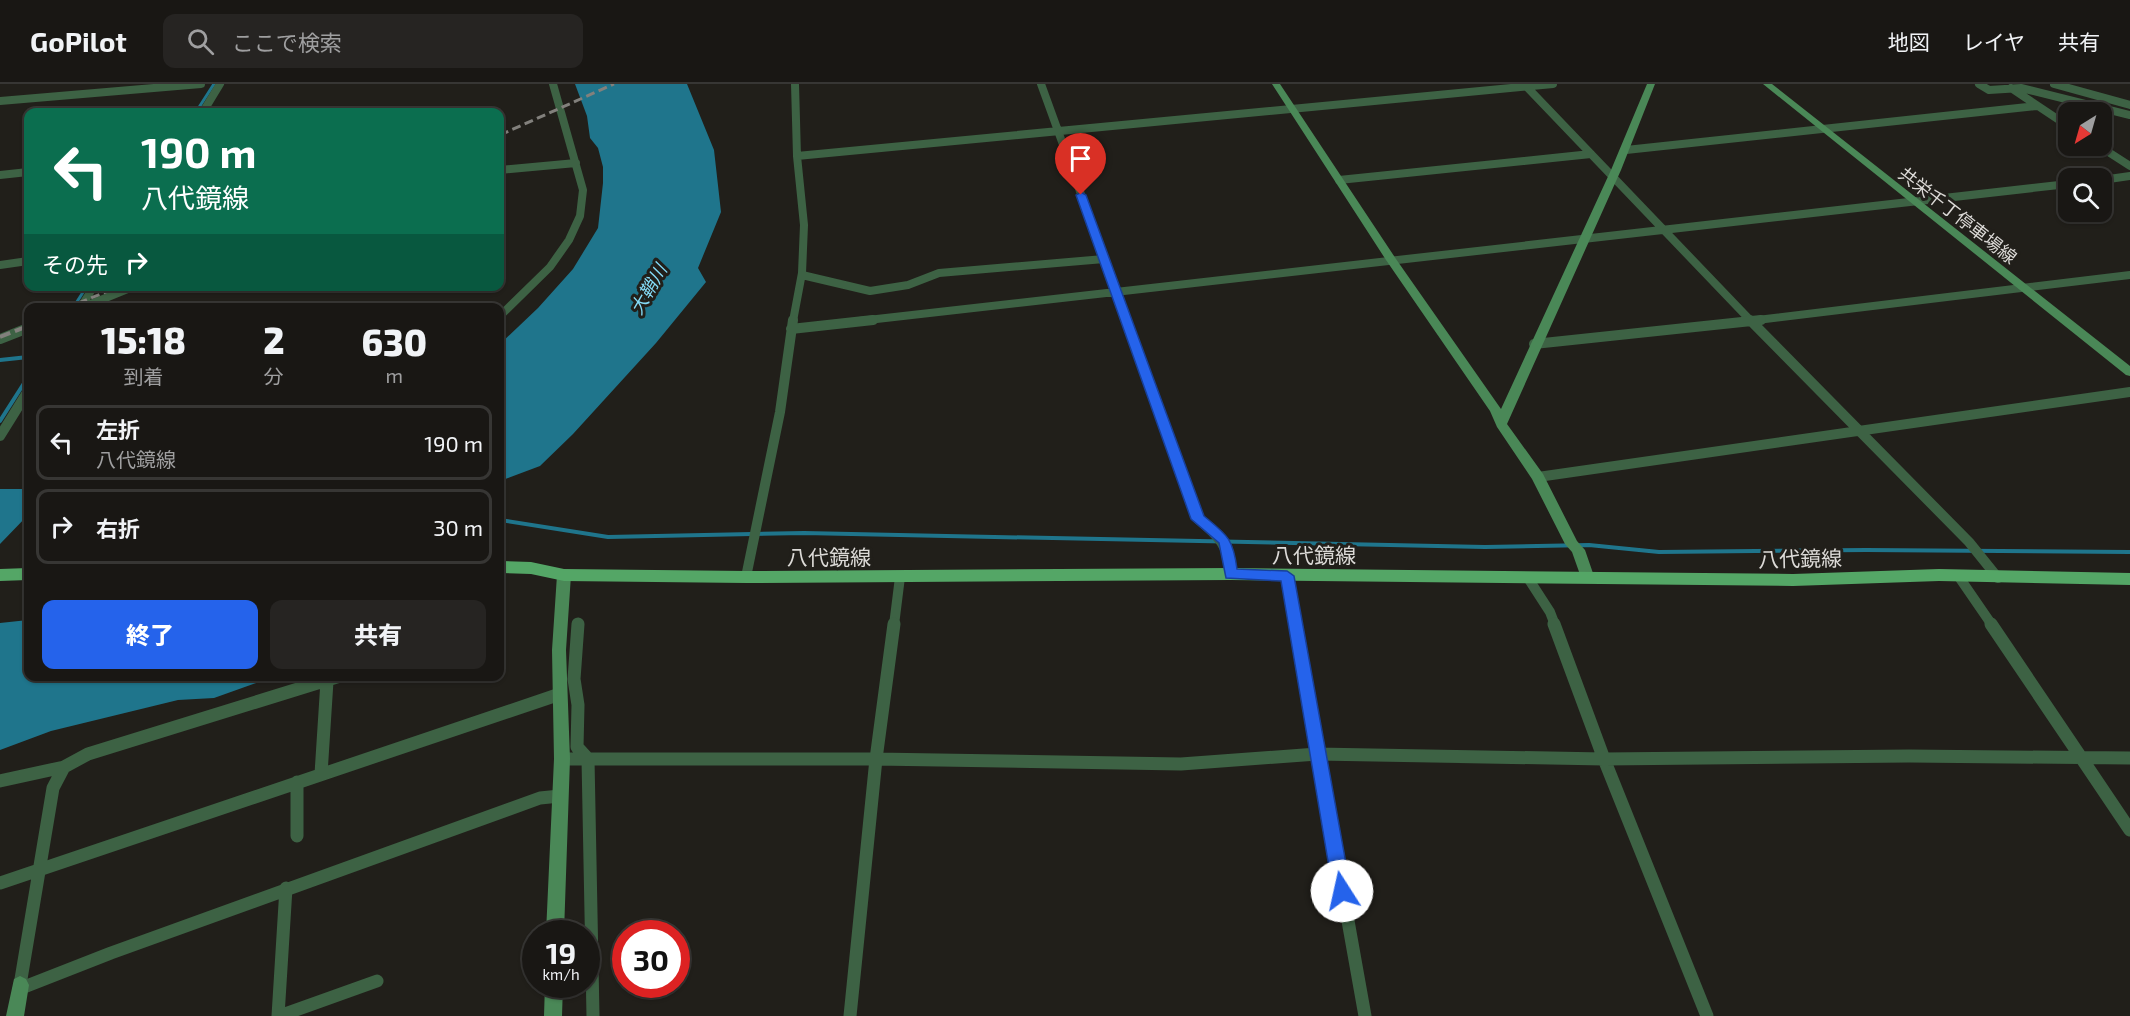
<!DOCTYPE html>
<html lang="ja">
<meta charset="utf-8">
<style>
body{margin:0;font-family:"Exo 2","Noto Sans JP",sans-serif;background:#262422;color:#f1f3f6;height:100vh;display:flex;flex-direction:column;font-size:22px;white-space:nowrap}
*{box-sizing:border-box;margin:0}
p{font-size:20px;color:#9f9fa0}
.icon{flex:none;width:33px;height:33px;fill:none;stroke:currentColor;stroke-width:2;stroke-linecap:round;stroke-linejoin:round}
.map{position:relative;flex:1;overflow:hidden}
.panel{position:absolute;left:24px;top:219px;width:480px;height:378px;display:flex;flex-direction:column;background:#191714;border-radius:12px;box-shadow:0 2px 4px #0004,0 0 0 2px #373634}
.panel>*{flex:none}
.hud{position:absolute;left:24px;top:24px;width:480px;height:183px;border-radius:12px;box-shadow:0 2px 4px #0004,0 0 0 2px #373634;background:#0b6e4f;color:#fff;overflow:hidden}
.needle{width:39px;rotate:217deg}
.controls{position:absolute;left:2058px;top:18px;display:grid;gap:12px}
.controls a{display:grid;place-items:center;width:54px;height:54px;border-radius:12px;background:#191714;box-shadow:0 2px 4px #0004,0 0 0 2px #373634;font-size:30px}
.speed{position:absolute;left:522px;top:836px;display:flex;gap:12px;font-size:30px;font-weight:700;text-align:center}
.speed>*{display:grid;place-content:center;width:78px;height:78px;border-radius:50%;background:#191714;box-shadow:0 2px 4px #0004,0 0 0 2px #373634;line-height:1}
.speed small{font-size:15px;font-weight:400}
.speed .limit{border:9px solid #d22;background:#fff;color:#111}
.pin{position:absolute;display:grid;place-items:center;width:51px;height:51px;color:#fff;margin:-62px -26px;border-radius:50% 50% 50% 0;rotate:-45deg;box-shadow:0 0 6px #0007}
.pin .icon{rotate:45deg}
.me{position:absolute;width:66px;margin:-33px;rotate:350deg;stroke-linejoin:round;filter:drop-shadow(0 0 4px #0008)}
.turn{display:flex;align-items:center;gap:21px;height:126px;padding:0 18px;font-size:27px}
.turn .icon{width:78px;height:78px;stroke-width:2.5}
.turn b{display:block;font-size:42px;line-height:51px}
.then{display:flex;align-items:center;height:57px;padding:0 18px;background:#0003;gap:12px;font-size:22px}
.eta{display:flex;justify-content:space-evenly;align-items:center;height:102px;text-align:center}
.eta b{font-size:36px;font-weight:800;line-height:42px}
.cta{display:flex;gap:12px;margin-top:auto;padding:12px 18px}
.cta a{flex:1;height:69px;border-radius:12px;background:#2563eb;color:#fff;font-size:24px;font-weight:800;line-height:69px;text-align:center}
.cta a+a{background:#262422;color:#f1f3f6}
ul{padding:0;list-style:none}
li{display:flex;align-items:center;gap:18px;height:75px;margin:0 12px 9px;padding:0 6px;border:3px solid #373634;border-radius:12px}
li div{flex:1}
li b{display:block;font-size:22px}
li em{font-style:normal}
header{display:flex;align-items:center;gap:36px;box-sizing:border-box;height:84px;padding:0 30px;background:#191714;border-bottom:2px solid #373634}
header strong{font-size:28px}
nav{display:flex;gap:33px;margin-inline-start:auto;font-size:21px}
.search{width:420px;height:54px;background:#262422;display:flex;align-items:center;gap:15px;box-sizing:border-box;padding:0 21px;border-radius:12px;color:#9f9fa0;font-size:22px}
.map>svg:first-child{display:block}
</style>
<header>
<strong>GoPilot</strong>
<div class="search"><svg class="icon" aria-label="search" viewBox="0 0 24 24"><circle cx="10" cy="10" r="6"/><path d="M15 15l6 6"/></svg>ここで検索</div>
<nav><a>地図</a><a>レイヤ</a><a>共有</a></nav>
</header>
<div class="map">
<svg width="2130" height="932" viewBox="0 0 2130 932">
<rect width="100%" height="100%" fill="#211f1a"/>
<path fill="#1f758c" d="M575,0h112l27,66 7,62 -23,56 8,14 -50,61 -83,91 -33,32 -40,15v-137l38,-36 35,-39 25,-41 5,-45v-16l-5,-19 -8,-10 -3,-22z
M0,405h28v26l-28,29z
M28,536v56l245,1 -59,21 -36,2 -127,31 -51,19v-127z"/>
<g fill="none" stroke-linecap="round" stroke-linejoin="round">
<path stroke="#1f758c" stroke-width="3" d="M196,28l18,-28
M73,224l14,-22"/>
<path stroke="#1f758c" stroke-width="4" d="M0,276l28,-3
M0,337l28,-44
M500,436l108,17 196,-4 681,14 104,-2 70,7 207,-2 264,2"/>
<path stroke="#3d6244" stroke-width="8" d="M1041,0l86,237
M1524,0l227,237
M1979,0l10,6 32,-2 109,27
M2054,0l76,21
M2011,4l57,38
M0,17l201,-17
M203,28l17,-28
M2099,62l31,20
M1626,66l411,-44
M797,72l756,-72
M500,86l76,-7
M0,91l28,-3
M1339,96l252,-26
M2102,96l28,-4
M0,181l28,-4
M802,191l68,16 38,-6 31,-12 165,-14
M81,223l13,-21
M81,224l54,-22
M500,232l50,-49 19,-27 11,-24 3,-26 -30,-106
M793,237l9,-48 2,-48 -7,-69 -2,-72
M859,237l1209,-137
M1749,237l381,-46"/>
<path stroke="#3d6244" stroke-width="10" d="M1126,236l72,199c20,16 31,28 33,55
M1750,236l219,222 29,36
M791,245l82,-9
M0,255l28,-11
M1534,260l227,-24
M0,352l28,-45
M1538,393l592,-85
M1287,492l8,49
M746,493l34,-165 13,-92
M1959,493l33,48
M1528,494l22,34 5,13
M894,541l6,-48"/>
<path stroke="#3d6244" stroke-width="13" d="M578,540l-4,55 4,26 -1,42 11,12 5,257
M1295,540l70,392
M1554,540l50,135 103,257
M1991,540l139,206
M562,675h314l305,5 136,-10 287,5 305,-3 221,2
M321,690l6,-93
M0,697l64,-14
M297,698v54
M0,799l560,-189
M20,901l33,-197 11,-21 24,-13 252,-78
M19,905l92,-36 429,-155 20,-2
M278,932l8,-128
M279,932l98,-35
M850,932l26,-257 18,-135"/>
<path fill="#4a8857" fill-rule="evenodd" d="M1272,0h8l116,175 105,150 110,-239 36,-86h8l-34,86 -114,254 36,50 34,67 8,9 10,29 -2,4h-10l-11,-31 -7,-8 -33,-65 -35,-52 -7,-16 -104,-151z
M1763,0h9l358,282v10l-4,-1z
M564,486l5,1 2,4 -5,75 4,109 -6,174h-18l8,-174 -2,-109 5,-75 2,-4z
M20,892l6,3 3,6 -5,31h-18l8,-37z
M545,900h18l-1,32h-18z"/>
<path fill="#54a666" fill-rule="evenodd" d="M500,477l31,1 33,7 182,2 485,-3 562,6 146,-5 191,4v12l-191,-4 -146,5 -562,-6 -485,3 -182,-2 -33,-7 -31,-1z
M28,484v12l-28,1v-12z"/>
<path stroke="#82807c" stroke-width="3" stroke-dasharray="9 4.5" stroke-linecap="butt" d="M500,51l114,-51
M66,224l55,-22"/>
<path stroke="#82807c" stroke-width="4" stroke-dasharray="11 5" stroke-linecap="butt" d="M0,253l28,-11"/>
</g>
<path fill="#2563eb" stroke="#184099" stroke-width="1.5" d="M1081,108l5,3 118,321c23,19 29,22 33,53l50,2 7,5 57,315 -3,5 -6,3 -6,-3 -3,-5 -52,-310 -55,-3 -7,-35 -28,-24 -115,-324z"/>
<g text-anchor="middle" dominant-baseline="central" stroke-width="6" stroke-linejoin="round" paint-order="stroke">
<g font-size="18" fill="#dcdad7" stroke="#211f1a">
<text transform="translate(1958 131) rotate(38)">共栄千丁停車場線</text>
</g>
<g font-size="18" font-style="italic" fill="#84dbf7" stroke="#211f1a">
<text transform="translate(648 205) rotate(-60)">大鞘川</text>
</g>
<g font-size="21" fill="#dcdad7" stroke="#211f1a">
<text x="1314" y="470">八代鏡線</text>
<text x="829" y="472">八代鏡線</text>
<text transform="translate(1800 474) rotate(-1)">八代鏡線</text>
</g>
</g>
</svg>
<div class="controls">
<a><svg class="needle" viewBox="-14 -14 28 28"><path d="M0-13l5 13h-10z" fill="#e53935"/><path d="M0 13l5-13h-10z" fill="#9f9fa0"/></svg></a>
<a><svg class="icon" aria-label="search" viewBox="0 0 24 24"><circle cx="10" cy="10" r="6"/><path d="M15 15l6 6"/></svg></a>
</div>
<div class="speed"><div>19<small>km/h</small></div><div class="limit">30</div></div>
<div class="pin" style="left:1081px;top:111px;background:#d93025"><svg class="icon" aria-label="arrive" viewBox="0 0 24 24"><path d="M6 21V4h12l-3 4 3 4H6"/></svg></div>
<svg class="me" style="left:1342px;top:807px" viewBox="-20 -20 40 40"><circle r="19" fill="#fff"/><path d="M0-13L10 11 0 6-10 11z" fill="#2563eb"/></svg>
<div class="hud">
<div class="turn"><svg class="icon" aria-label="left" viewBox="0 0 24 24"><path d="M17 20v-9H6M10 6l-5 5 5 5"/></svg><div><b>190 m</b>八代鏡線</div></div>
<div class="then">その先<svg class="icon" aria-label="right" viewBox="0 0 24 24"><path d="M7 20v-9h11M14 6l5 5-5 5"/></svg></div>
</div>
<section class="panel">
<div class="eta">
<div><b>15:18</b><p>到着</p></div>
<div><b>2</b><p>分</p></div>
<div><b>630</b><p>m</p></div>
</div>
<ul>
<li><svg class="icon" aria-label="left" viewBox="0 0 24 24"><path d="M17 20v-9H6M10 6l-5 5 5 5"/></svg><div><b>左折</b><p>八代鏡線</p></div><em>190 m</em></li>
<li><svg class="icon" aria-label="right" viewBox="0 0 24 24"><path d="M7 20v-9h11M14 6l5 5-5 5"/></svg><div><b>右折</b></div><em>30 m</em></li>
</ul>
<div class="cta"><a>終了</a><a>共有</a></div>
</section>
</div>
